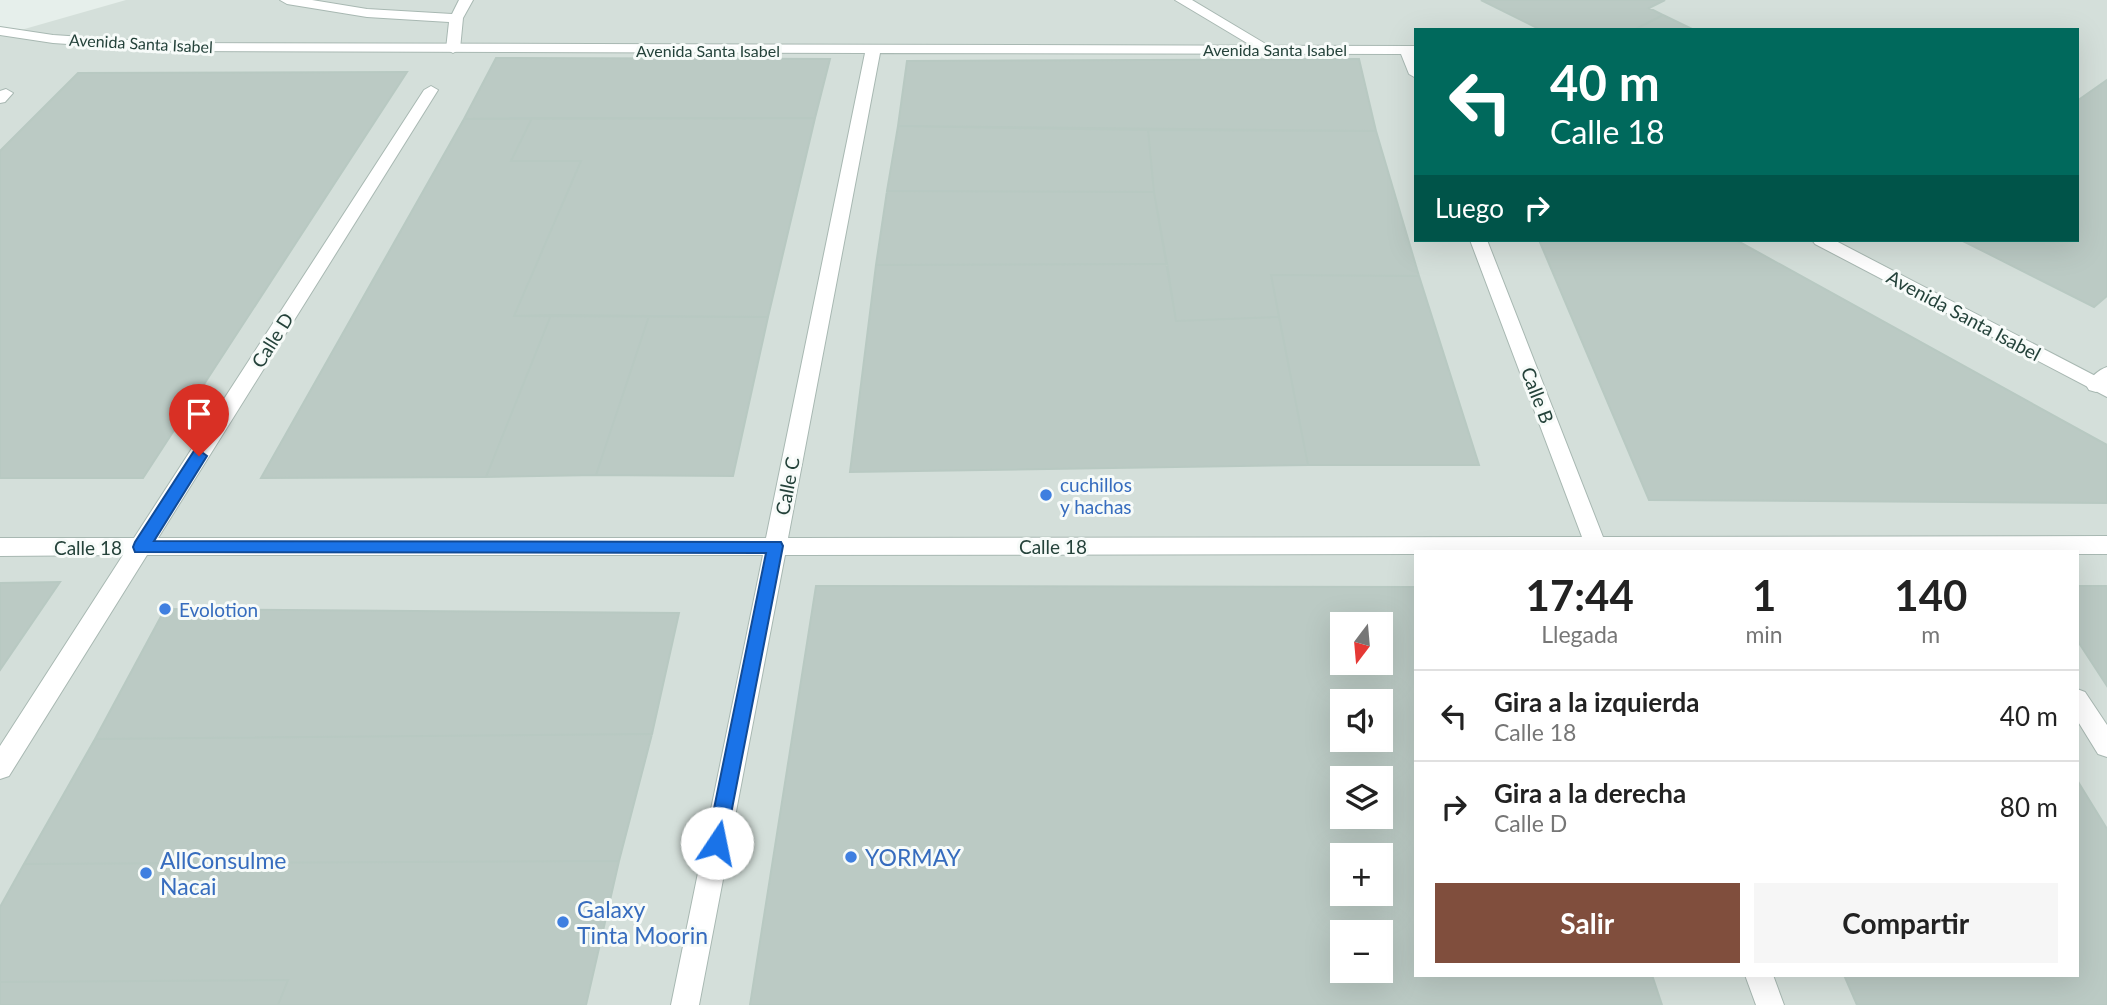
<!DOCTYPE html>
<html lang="es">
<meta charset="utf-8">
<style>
body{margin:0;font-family:Lato,sans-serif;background:#f6f6f6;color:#222;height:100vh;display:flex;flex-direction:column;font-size:26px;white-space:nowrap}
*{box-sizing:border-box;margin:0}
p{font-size:23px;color:#767676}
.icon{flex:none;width:38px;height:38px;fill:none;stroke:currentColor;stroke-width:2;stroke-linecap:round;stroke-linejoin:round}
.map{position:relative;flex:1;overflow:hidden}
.details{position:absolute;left:1414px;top:550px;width:665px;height:427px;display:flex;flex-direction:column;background:#fff;border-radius:0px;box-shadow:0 7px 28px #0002}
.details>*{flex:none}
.banner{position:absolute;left:1414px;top:28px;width:665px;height:214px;border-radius:0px;box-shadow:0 7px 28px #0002;background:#00695c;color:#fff;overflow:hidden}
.needle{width:46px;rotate:196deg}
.buttons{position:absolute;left:1330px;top:612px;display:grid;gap:14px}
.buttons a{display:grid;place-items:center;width:63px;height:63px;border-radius:0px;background:#fff;box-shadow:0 7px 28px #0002;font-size:35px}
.pin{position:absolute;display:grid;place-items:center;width:60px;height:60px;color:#fff;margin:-72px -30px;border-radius:50% 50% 50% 0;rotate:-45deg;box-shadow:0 0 7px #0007}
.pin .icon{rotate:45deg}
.me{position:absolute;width:77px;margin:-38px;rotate:11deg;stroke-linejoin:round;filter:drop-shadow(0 0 5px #0008)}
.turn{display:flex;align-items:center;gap:24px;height:147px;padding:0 21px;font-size:32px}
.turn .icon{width:91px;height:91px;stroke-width:2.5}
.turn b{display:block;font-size:49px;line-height:60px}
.then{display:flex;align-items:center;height:66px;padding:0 21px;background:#0003;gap:14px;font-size:26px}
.eta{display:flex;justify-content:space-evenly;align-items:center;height:119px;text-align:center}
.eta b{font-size:42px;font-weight:700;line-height:49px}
.cta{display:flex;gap:14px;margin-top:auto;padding:14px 21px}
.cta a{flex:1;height:80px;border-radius:0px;background:#804e3d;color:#fff;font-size:28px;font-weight:700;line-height:80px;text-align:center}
.cta a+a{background:#f6f6f6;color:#222}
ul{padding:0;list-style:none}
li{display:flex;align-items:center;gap:21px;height:91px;padding:0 21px;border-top:2px solid #e0e0e0}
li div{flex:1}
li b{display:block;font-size:26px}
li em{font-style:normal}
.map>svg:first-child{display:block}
</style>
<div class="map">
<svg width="2107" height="1005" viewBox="0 0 2107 1005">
<rect width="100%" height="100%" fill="#e6efeb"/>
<path fill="#d4dfda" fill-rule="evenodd" d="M126,0h1981v1005h-2107v-969zM1416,30h661v210h-661zM1416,551h661v424h-661zM1342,625h39v38h-39zM1342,702h39v38h-39zM1342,779h39v38h-39zM1342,856h39v38h-39zM1342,933h39v38h-39z"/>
<path fill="#bbcac4" stroke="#b8c9c2" stroke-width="2" fill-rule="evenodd" d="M1481,0h184l-16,8 14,7 -29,15h-93z
M1663,15l31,15h-60z
M496,58l334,1 -15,59 -351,1z
M1359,59l17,72 -478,-5 9,-65z
M407,72l-264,406h-143v-327l78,-78z
M2107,80v216l-13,11 -133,-67h116v-139z
M532,118h283l-47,199 -254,-1 67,-155h-70z
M532,118l-21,43h70l-67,155 37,-1 -65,162 -225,1 203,-359z
M898,126l250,4 6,62 -267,-1z
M1148,130l228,1 43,145 -148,-1 8,42 -103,4 -22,-129z
M887,191l267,1 13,72 -291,1z
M1539,240h197l371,205v58l-458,-3z
M1167,264l9,57 103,-4 29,148 -458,7 26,-207z
M1271,275l148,1 60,189h-171z
M551,315l98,1 -53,159 -110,2z
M649,316l119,1 -35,159 -137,-1z
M60,582l-60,88v-87z
M816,586l600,1v388h236l10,30h-912zM1342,625h39v38h-39zM1342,702h39v38h-39zM1342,779h39v38h-39zM1342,856h39v38h-39zM1342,933h39v38h-39z
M2077,586h30v100l-30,-46z
M165,609l514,4 -27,121 -557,5z
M652,734l-33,127 -595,3 71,-125z
M2077,780l30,49v176h-250l-13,-30h233z
M619,861l-33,144h-308l10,-25 -288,2v-75l24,-43z
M288,980l-10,25h-278v-23z"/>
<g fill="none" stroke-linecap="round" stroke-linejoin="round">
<defs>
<path id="service" d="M280,0h32l55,9 85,5 7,-14h14l-10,18 -3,31 -7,4 -7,-4 3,-27 -82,-5 -80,-13z
M1175,0h17l82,49 -2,3h-10z
M2107,367v19l-11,6 -7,-2 -3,-5c5,-8 12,-15 21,-18z"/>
<path id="minor" d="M0,27l53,8 120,8 1243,3v32l-7,-4 -8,-20 -521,-1 -92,485 794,-1 -112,-297h17l116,297 504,-1v18h-30v-3h-661v3l-631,1 -86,450h-28l92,-450h-616l-138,221 -9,3v-33l123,-191 -123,1v-18h134l290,-448 7,-4 7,4 -280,448h608l99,-485 -692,-2 -120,-8 -53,-8z
M6,89l7,4 -8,9 -5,1v-12z
M1812,240h22l273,142v15l-292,-153z
M2077,689l8,3 22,33v32l-9,-3 -21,-34z
M1745,975h28l11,30h-28z"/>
</defs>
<use href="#service" stroke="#a8b8b2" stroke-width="2"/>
<use href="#minor" stroke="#a8b8b2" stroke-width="2"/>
<use href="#service" fill="#fff" fill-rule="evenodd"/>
<use href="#minor" fill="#fff" fill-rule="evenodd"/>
</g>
<path fill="#1a73e8" stroke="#114b97" stroke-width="2" d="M199,450l8,6 -53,85 627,1 2,4 -59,304 -7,3 -7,-3 -3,-7 59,-290 -631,-1 -2,-5 2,-5 59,-91z"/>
<g fill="#3f7fe0" stroke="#f7fbf9" stroke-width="2.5">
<circle cx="1046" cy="495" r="7"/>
<circle cx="165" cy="609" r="7"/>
<circle cx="851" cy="857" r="7"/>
<circle cx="146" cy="873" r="7"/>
<circle cx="563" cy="922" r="7"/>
</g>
<g text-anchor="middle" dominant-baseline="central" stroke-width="6" stroke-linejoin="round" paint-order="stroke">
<g font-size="16" fill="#24423a" stroke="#f7fbf9">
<text transform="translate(141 43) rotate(3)">Avenida Santa Isabel</text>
<text x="1275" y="49">Avenida Santa Isabel</text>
<text x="708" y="50">Avenida Santa Isabel</text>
</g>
<g font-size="19" fill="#24423a" stroke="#f7fbf9">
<text transform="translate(1964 315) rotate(28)">Avenida Santa Isabel</text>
<text transform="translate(272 340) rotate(-58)">Calle D</text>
<text transform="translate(1538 395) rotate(69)">Calle B</text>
<text transform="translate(787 486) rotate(-79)">Calle C</text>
<text x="1053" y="546">Calle 18</text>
<text x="88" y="547">Calle 18</text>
</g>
<g font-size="19" fill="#366cbe" stroke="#f7fbf9" text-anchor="start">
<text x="1060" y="484">cuchillos<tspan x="1060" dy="22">y hachas</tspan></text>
<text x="179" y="609">Evolotion</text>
</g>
<g font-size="23" fill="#366cbe" stroke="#f7fbf9" text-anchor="start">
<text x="865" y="857">YORMAY</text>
<text x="160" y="860">AllConsulme<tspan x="160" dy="26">Nacai</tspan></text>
<text x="577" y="909">Galaxy<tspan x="577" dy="26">Tinta Moorin</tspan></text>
</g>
</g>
</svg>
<div class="buttons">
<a><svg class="needle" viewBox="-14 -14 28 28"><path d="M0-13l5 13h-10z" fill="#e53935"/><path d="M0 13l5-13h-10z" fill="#767676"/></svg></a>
<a><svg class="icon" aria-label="sound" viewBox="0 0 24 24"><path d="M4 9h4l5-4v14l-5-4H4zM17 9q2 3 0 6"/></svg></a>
<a><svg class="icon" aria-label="layers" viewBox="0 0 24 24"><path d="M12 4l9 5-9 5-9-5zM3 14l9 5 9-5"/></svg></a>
<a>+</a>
<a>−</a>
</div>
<div class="pin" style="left:199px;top:456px;background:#d93025"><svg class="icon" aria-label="arrive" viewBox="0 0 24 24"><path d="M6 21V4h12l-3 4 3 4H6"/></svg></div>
<svg class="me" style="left:717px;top:843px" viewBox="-20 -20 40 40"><circle r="19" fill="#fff"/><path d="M0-13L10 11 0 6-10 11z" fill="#1a73e8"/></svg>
<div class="banner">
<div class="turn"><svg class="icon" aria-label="left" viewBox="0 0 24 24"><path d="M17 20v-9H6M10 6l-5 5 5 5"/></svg><div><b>40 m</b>Calle 18</div></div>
<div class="then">Luego<svg class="icon" aria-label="right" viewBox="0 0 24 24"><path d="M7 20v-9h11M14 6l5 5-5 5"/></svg></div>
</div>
<section class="details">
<div class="eta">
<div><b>17:44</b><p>Llegada</p></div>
<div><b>1</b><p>min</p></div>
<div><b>140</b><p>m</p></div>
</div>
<ul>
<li><svg class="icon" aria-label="left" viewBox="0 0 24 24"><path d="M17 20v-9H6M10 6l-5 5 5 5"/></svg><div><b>Gira a la izquierda</b><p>Calle 18</p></div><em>40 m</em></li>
<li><svg class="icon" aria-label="right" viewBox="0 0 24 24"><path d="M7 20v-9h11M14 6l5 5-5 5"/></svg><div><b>Gira a la derecha</b><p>Calle D</p></div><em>80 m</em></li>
</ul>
<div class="cta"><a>Salir</a><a>Compartir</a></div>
</section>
</div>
